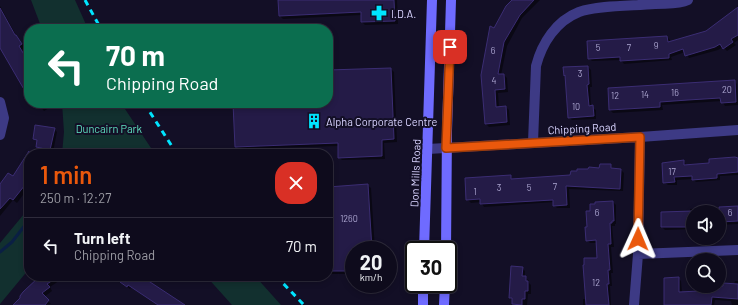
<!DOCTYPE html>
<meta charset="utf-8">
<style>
body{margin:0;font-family:Barlow,sans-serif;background:#171425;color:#f1f3f6;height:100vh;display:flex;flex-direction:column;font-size:15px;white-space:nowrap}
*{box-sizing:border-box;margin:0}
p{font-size:13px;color:#9b9ba3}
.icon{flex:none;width:22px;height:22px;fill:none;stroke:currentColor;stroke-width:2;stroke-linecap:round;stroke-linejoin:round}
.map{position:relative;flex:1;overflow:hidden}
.drawer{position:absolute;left:24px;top:149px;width:309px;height:132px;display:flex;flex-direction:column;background:#0e0b1c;border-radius:16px;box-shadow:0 2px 6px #0003,0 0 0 1px #2e2b3b}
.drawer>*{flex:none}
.guide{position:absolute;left:24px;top:24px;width:309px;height:84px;border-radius:16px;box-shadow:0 2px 6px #0003,0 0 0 1px #2e2b3b;background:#0b6e4f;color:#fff;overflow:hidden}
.tools{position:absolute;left:686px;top:205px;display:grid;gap:8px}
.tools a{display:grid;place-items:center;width:40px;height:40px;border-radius:50%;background:#0e0b1c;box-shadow:0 2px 6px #0003,0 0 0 1px #2e2b3b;font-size:20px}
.speed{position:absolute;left:345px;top:241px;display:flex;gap:8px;font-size:20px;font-weight:700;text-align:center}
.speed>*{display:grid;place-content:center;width:52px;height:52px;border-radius:50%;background:#0e0b1c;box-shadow:0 2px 6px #0003,0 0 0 1px #2e2b3b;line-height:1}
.speed small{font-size:10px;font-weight:400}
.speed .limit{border:2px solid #111;border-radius:6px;background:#fff;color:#111}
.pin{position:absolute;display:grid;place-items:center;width:34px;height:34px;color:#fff;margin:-17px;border-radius:8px;box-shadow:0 2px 6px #0006}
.me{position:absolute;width:44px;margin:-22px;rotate:1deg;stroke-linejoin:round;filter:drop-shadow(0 0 3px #0008)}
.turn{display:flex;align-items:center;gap:14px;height:84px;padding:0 16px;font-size:18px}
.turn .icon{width:52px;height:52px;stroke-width:2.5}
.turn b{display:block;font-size:28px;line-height:34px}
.round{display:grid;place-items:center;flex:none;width:42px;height:42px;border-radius:16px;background:#171425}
.headline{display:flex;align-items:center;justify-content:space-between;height:68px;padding:0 16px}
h1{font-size:24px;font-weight:600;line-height:30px;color:#ea580c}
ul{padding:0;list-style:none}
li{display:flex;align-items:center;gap:12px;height:56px;padding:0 16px;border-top:1px solid #2e2b3b}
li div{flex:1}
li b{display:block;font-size:15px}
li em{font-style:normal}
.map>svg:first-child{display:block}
</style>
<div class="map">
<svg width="738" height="305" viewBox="0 0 738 305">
<rect width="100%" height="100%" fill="#130f26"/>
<path fill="#12302f" d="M31,0h44l13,29h-46z
M62,103h59l34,51h-93l2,-22z
M29,208v61l-29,35v-61z
M206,276h49l26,29h-49z"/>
<path fill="#0007" d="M279,0h118l1,24 -33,1 -3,-3v-7l-79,4 -3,-3z
M513,0h27l-18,18 -15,28 -6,29h3l3,3 1,14 -10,1 1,15 7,-1 3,3 1,15 -21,2 -3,-3 8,-95z
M738,5v35l-4,3 2,2 -9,6 -4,-4 -5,3 -29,8 -4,-6 -14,5 1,3 -48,4 -3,-4 -29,1 -3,-3 78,-21 3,3v3l37,-11 27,-21z
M0,6l16,29 9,13 -3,2 7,11v35l-29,-50z
M588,67l3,3 1,17h-2l1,20 5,3v9l-24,1 -3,-3 -3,-40 -1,-2 -1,-7z
M391,69l3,3 3,70 -13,1 1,16 -43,1 -3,-3v-11l-100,3 -3,-3 -2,-43h94v-32z
M734,81l3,3 1,21 -13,1 -3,-5 -60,4 1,5 -50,3 -3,-3z
M33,103h22l1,1 -12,7 -5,-6 -3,1z
M54,129l3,3 -4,20 -13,-2 -3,-3 1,-5 -4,-4z
M29,158v29l-12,16 -4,-3 -13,16v-31l13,-7z
M738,158v17l-18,1v4l-24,2 -3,-3 -16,1v5h-9l-4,-3 19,-21 4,4 23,-1v-4z
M610,165l4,5h7l3,3 -1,18 -54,-2 1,19h-13l-3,-3v-3l-70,5 -3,-5 -10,1 -4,-4 43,-23 3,4 58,-4 29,-7z
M367,185l4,3 4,62h-21v24h-25l-1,-1v-85z
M613,202l3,3v19h-1v2h-3l2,21h-3l2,26h-2l1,13h-2l1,19h-28v-6h3l12,-41 -1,-15h-7l-3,-3z
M738,207v17l-19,1v-13h-26v17l-28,1 -3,-3 28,-15v-3z
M522,268l3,3v6l4,4v2l2,2v9h-3l-1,11h-13l-1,-4 -3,-3z
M41,276h25l-16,11 2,4 -8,6 7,7 -32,1z
M70,276h18l-15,4z
M126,276h20l6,5 -2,2 34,22h-26l-27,-18 -1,2 -5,-4 -3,-3z
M678,278l3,3 1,11h17l1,-6h19v-3l15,1 1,-3h3v24h-6l-1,-4 -16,-1 -1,5h-49z"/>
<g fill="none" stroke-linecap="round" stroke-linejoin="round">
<path stroke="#0a1f44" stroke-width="3" d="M0,252l12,-10 17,-22"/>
</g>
<path fill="#241b47" stroke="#3b2d73" d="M278,0h116l1,21 -34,1v-10l-82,4z
M512,0h22l-14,15 -16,27 -6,32h6l1,15 -10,1 1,17 10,-1 1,16 -22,2 -4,-49 9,-49 4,2 12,-22z
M738,7v28l-7,4 2,3 -10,7 -3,-5 -5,3 -30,9 -2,-7 -14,5v4l-49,3v-4l-32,2 -1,-18 80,-5 1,6 38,-11z
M0,8l15,27h1l6,9 -3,2 10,17v35l-29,-50z
M588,66l1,18 -2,1 2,21 4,-1 1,11 -26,2 -3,-43 -1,1 -1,-9z
M391,68l3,71 -12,1v16l-44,2v-15l-103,4 -2,-44h95v-33z
M735,80l1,22 -15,1 -1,-5 -32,2 -28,2v5l-51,3 -1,-22z
M35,125l20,3 -5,22 -14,-3 1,-7 -4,-1z
M29,151v29l-16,20 -3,-2 -10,11v-25l8,-11 5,3z
M735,157l3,1v14l-21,2v4l-25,2v-4l-18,1 1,5 -12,1 -1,-20 22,-3v5l25,-2v-4z
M600,164h11v4l10,1 -1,20 -54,-3 1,19 -14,1v-6l-73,4v-5l-14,1 -1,-22 46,-3v4l59,-4 1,-4h6v-2h11l1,-2 10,1z
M368,184l4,66h-18v21h-26v-84z
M613,201l1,20h-2v2h-2l1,21h-3l2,26h-2l1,14h-2l2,21h-23l-3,-40h1v-7h13l-1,-18 -10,1 -1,-14h2l-1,-16h4v-7h5v-2z
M738,206v15l-18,1 -1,-15z
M693,211v16h-32v-15z
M511,266l12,1 -1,9h4v5h2v10h-3v8h-3v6l-10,-1v-6h-3z
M40,276h19l-12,8 3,3 -8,6 7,7 -4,5h-32l7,-7v-2l3,-4z
M114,276h36l-3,4 38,25h-27l-30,-20 -1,2 -7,-5 1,-1z
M679,277v15l20,-1v-5h24v-3l15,1v15l-26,-2 -1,8h-47v-27z"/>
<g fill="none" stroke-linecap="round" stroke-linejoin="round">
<path stroke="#3d3a85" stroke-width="10" d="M0,102l4,16 -4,17
M533,142l3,-76c6,-23 20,-45 43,-54 20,-7 54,-6 76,-8 11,-1 23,1 33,-4
M428,149l212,-12 98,-7
M638,254l100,-4
M634,305l4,-51 2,-117"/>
<path stroke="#6f6bff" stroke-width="10" d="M424,250l8,-250
M446,250l1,-119 4,-131
M423,305v-21
M444,305l1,-21"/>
<path stroke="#00e5ff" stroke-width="3" stroke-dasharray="6 5" stroke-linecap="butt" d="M85,0l16,29
M144,103l33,51
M276,276l28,29"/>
</g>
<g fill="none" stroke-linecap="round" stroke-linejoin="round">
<defs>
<path id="route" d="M450,47l-4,101 194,-11 -2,102"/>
</defs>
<use href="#route" stroke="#983908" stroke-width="10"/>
<use href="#route" stroke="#ea580c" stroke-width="7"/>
</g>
<defs>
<symbol id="pharmacy-bare" viewBox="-9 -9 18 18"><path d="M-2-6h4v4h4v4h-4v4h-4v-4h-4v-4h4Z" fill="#00e5ff" stroke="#130f26" stroke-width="2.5" paint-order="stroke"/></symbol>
<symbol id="building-bare" viewBox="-9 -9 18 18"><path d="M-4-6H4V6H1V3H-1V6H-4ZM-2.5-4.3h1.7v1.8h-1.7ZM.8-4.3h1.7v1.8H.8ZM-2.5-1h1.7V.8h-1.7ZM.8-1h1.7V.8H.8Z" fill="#00e5ff" stroke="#130f26" stroke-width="2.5" paint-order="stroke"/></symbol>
</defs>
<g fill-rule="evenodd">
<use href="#pharmacy-bare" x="368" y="2" width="22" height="22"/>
<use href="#building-bare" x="303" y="110" width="22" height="22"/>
</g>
<g text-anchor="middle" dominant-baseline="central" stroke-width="4" stroke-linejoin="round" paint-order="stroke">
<g font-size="9" fill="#aca6d1">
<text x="656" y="45">9</text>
<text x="598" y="47">5</text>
<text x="629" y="47">7</text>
<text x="493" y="50">6</text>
<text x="580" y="73">3</text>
<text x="494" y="80">4</text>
<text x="727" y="89">20</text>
<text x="675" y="92">16</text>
<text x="645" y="94">14</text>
<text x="615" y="95">12</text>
<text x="576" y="106">10</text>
<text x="672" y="171">17</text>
<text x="555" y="186">7</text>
<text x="499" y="187">3</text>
<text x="529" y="187">5</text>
<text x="475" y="191">1</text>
<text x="597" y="212">6</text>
<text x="730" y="212">6</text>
<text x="349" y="218">1260</text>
<text x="596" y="282">12</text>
</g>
<g font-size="11" fill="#d9d4ff" stroke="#130f26" text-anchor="start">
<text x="391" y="13">I.D.A.</text>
<text x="326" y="121">Alpha Corporate Centre</text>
</g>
<g font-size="11" fill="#5fe0c0" stroke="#130f26">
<text x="109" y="128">Duncairn Park</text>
</g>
<g font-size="11" fill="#d9d4ff" stroke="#130f26">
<text transform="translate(582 128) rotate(-3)">Chipping Road</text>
<text transform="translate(415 173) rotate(-88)">Don Mills Road</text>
</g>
</g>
</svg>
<div class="tools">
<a><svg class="icon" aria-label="sound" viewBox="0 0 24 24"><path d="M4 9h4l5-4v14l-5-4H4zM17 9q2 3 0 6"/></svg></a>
<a><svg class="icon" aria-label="search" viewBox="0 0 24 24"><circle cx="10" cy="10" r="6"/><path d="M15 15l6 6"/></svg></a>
</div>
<div class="speed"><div>20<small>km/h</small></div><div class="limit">30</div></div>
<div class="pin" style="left:450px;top:47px;background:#d93025"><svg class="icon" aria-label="arrive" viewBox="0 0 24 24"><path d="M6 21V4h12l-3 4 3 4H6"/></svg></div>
<svg class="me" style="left:638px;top:239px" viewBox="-20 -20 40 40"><path d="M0-17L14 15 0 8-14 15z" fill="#ea580c" stroke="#fff" stroke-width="4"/></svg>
<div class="guide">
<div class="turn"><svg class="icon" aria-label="left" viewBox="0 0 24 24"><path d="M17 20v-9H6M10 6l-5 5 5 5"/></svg><div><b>70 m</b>Chipping Road</div></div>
</div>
<section class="drawer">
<div class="headline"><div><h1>1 min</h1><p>250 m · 12:27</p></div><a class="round" style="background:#d93025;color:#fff"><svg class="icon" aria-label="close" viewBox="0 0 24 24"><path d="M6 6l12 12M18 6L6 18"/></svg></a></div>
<ul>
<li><svg class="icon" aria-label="left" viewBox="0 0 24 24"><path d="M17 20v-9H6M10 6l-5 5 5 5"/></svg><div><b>Turn left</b><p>Chipping Road</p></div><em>70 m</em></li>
</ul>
</section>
</div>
